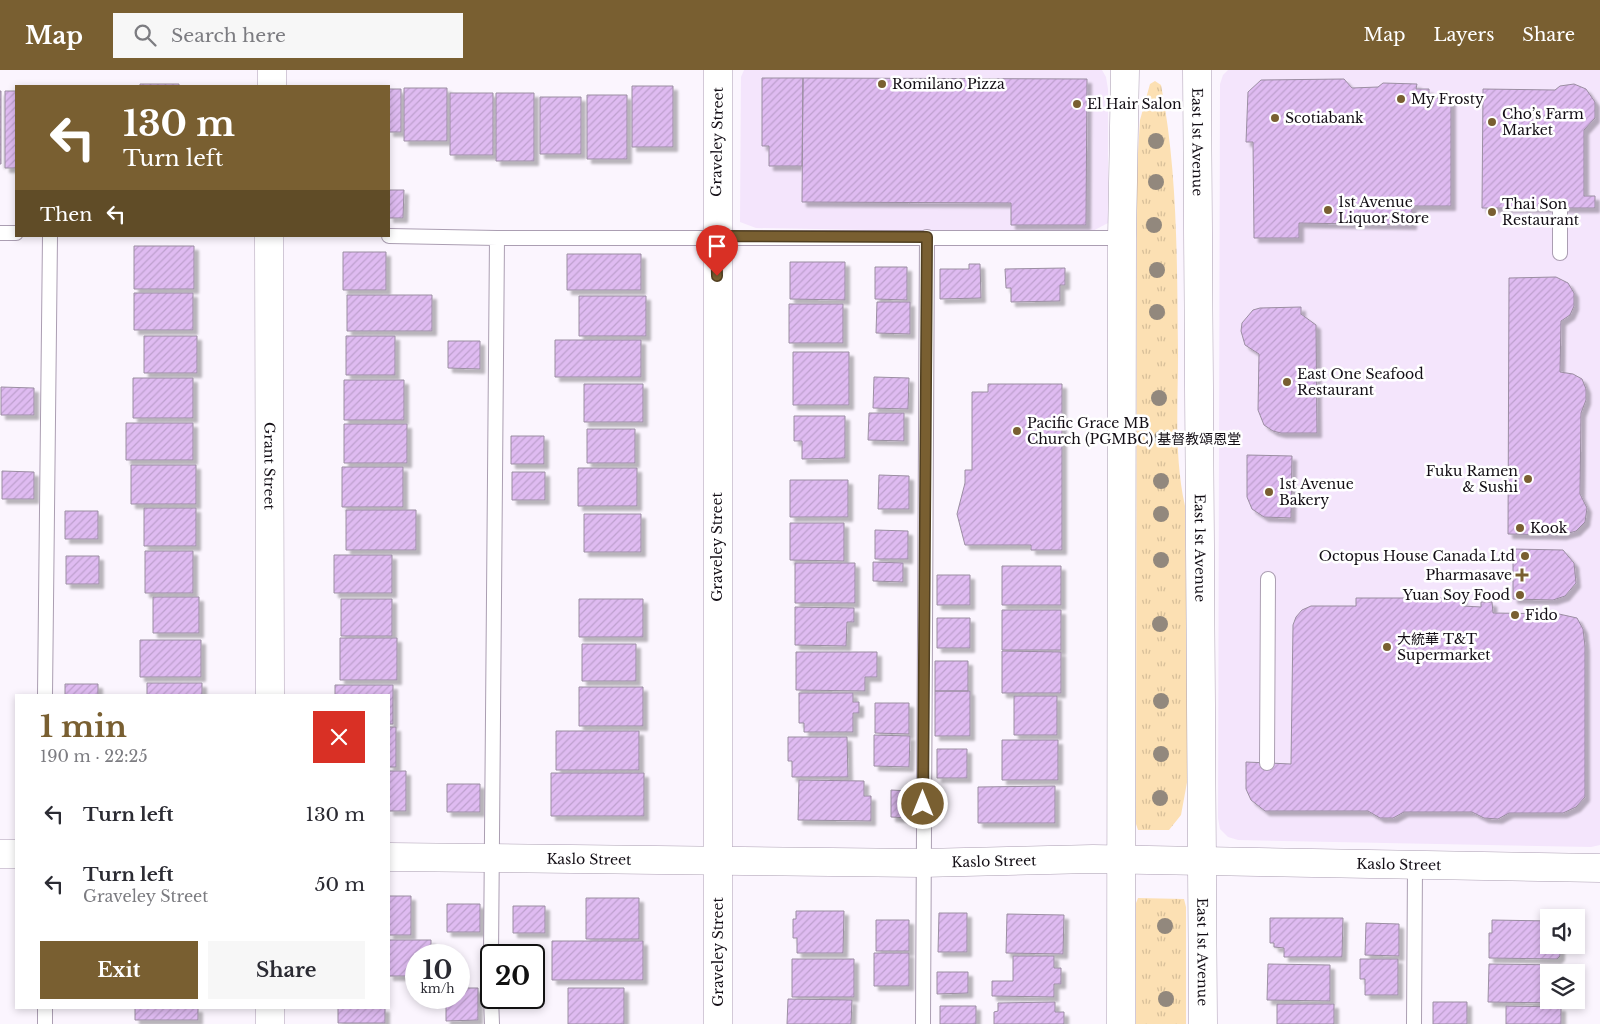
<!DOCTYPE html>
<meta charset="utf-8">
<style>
body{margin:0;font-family:"Libre Baskerville","Noto Sans SC",serif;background:#f7f7f7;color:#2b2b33;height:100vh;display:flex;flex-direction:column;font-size:19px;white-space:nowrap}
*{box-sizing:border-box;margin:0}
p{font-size:16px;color:#7c7c81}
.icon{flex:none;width:28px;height:28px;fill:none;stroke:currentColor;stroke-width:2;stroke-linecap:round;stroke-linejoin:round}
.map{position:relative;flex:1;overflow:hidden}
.panel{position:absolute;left:15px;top:624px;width:375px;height:315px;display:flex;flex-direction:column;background:#fff;border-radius:0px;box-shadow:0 2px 8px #0003}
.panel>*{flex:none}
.guide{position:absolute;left:15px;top:15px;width:375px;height:152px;border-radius:0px;box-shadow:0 2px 8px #0003;background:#795f31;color:#fff;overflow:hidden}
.tools{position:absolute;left:1540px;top:839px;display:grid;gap:10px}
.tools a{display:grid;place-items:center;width:45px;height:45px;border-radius:0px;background:#fff;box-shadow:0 2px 8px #0003;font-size:25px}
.speed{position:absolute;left:405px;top:874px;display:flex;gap:10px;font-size:25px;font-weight:700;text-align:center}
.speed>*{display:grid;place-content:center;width:65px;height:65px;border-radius:50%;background:#fff;box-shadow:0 2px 8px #0003;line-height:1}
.speed small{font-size:12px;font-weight:400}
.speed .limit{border:2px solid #111;border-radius:8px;background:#fff;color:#111}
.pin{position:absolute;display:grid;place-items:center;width:42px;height:42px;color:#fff;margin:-51px -21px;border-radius:50% 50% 50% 0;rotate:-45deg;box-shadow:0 0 5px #0007}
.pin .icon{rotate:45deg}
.me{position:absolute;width:55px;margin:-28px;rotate:0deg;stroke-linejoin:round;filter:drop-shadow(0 0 4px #0008)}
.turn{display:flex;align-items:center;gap:18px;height:105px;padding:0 25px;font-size:22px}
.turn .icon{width:65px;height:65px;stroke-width:2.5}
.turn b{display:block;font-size:35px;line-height:42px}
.then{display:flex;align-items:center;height:48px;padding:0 25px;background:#0003;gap:10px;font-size:19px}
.round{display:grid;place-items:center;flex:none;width:52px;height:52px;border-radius:0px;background:#f7f7f7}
.summary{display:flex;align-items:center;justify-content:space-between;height:85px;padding:0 25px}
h1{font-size:30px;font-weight:700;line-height:38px;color:#795f31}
.button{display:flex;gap:10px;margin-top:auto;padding:10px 25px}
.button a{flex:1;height:58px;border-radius:0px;background:#795f31;color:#fff;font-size:20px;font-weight:700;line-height:58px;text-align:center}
.button a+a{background:#f7f7f7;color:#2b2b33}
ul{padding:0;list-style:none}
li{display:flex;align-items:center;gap:15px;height:70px;padding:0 25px}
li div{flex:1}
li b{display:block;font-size:19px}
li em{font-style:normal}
header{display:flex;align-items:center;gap:30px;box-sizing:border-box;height:70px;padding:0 25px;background:#795f31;color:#fff}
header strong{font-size:24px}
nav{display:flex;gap:28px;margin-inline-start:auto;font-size:18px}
.search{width:350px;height:45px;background:#f7f7f7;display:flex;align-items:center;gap:12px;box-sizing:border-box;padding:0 18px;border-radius:0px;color:#7c7c81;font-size:19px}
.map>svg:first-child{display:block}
</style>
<header>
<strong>Map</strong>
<div class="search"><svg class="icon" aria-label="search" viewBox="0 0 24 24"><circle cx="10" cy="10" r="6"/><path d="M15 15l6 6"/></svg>Search here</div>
<nav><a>Map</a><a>Layers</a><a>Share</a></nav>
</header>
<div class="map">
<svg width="1600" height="954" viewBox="0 0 1600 954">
<defs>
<pattern id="grass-tufts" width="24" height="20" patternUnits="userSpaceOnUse" patternTransform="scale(1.25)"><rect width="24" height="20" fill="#fce0b3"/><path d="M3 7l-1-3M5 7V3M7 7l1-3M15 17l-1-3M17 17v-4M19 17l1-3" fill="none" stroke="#d7bf99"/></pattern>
<pattern id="building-hatch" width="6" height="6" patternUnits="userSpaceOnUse" patternTransform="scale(1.25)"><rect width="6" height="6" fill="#dfbbf1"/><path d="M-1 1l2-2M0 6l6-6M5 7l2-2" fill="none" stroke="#bea0ce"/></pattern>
<filter id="shadow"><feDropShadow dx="4.5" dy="4.5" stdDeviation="1" flood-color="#0004"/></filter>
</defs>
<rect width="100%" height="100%" fill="#fbf5fe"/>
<path fill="#f4e5fc" d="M744,0h358l4,7 2,12v134l-21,11 -331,-6 -16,-6 1,-145z
M1228,0h372v775l-9,2 -353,-7 -10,-3 -8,-8 -2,-11 2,-734 3,-9z"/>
<path fill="url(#grass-tufts)" d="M1155,11l6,4c17,88 16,180 17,270 0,50 -4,102 7,151l3,271 -7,38 -12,15h-31l-2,-6 1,-655 3,-49 10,-36z
M1138,828l46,1 2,8v117h-50v-121z"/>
<path fill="url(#building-hatch)" stroke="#9b8ea2" filter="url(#shadow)" d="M762,8h41l-1,88h-33v-20h-7z
M803,8l284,1 -1,146h-75v-22l-209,-1z
M1344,9l8,9 26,-1 5,-4 34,1 -1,5h13v9h22v108h-39v19l-113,-2v15h-45l-1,-96h-7l2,-50 13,-12z
M140,14h39v2h-39z
M1574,14l12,5 9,13v16l-11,12v66h11v12h-113l1,-119 72,1 5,-4z
M632,16h41v61h-41z
M404,18h43v53h-43z
M389,19h12v43h-12z
M0,21h1v73h-1z
M5,21h11v77h-11z
M450,23h43v62h-43z
M496,23h38v68h-38z
M587,25h40v64h-40z
M540,27h41v57h-41z
M389,120h15l-1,28h-14z
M134,176h60v43h-60z
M343,182h43v38h-43z
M567,184h74v36h-74z
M790,192h55v38l-55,-1z
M969,194h11l1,34 -41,1v-30h29z
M875,197h32v33l-32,-1z
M1065,198v17h-5v16l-49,1v-14h-5l-1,-19z
M1556,207l12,6 6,10v13l-4,9 -9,6 -1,51 13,2 9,5 4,10v11l-5,13 -1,81 7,14 -2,14 -9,9 -14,4 -54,-1 1,-256z
M134,223h59v37h-59z
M347,225h85v36h-85z
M579,226h67v40h-67z
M877,232h33v32l-34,-1z
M789,234h54v39h-54z
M1301,237v7l15,11 1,108h-36l-8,-2 -9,-6 -6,-15 1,-56 -14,-9 -4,-14 1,-8 11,-13 7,-2z
M144,266h53v37h-53z
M346,266h49v39h-49z
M555,270h86v37h-86z
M448,271h32v28l-32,-1z
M793,282h56v53h-56z
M874,307l35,1 -1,31 -35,-1z
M133,308h60v40h-60z
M344,310h60v40h-60z
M584,314h59v38h-59z
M988,314h74v166h-31v-5h-66l-8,-31 8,-31v-13h7v-78h16z
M1,317l33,1v27h-33z
M869,343h35v28l-36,-1z
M794,346h51v42l-43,1v-18h-8z
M126,353h67v37h-67z
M344,354h63v39h-63z
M587,359h48v34h-48z
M511,366h33v28h-33z
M1247,385l45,1 -1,62 -27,-1 -12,-8 -5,-12z
M131,395h65v39h-65z
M342,397h61v40h-61z
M578,398h59v38h-59z
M2,401l32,1v27h-32z
M512,402h33v28h-33z
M879,405l30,1v33h-31z
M790,410h58v37h-58z
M144,438h52v38h-52z
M346,440h70v40h-70z
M65,441h33v28h-33z
M584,444h57v38h-57z
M790,453h54v38l-54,-1z
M875,460l33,1v28h-33z
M1513,479l50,1 11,13 2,20 -11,13 -12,4 -40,-1z
M145,481h48v42h-48z
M334,485h58v38h-58z
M66,486h33v28h-33z
M873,492l30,1v19l-30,-1z
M795,493h60v40h-60z
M1002,496h59v39h-59z
M937,505h33v30h-33z
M153,527h46v36h-46z
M1356,528h107v8l18,1v-5h11l1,11 66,1 18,4 6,11 2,17v151l-9,10 -13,6h-54l-11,6 -14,-1 -12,-6h-68l-11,6h-13l-12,-7h-103l-14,-11 -5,-11v-27l45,2 2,-139 3,-8 6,-7 9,-4h45z
M341,529h51v37h-51z
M579,529h64v38h-64z
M795,537l59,1v14h-7l-1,24 -51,-1z
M1002,540h59v40h-59z
M937,548h33v30h-33z
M340,568h57v42h-57z
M140,570h61v37h-61z
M582,574h54v37h-54z
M1002,581l59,1v41h-59z
M796,582h81v25h-12v14l-69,-1z
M935,591h33v30h-33z
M147,613h55v12h-55z
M65,614h33v11h-33z
M335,615h58v39h-4v-29h-54z
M579,617h64v39h-64z
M935,621h35v45h-35z
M799,623h54v9h6v11h-6v19h-49v-9h-5z
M1014,626h43v39h-43z
M875,633h34v31l-34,-1z
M389,657h7v40h-7z
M556,661h83v39h-83z
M874,665l36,1 -1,31 -35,-1z
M788,667h59l1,40h-56v-16h-4z
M1002,670h56v40h-56z
M937,679h30v29h-30z
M389,701h17v40h-17z
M551,703h93v43h-93z
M799,710l65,1v15h7v25l-73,-1z
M447,714h33v28h-33z
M1055,716v37h-77v-36z
M891,720l18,1v27l-18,-1z
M389,826h22v39h-22z
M586,828h53v41h-53z
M447,834h33v28h-33z
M513,836h32v27h-32z
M796,841h48l-1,42h-46v-15h-4v-19h3z
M939,843h28v39h-29z
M1007,844l57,1 -1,39 -57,-1z
M1270,848h73l-1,39h-58v-9l-10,-1v-4h-4z
M876,850h33v31h-33z
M1492,850l57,1v24h11v11l-3,3 -68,-1v-25h3z
M1366,853l33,1v32l-34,-1z
M389,870h42v15h-15v21h-27z
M552,871h91v39h-91z
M874,883h35v33h-35z
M1013,886h41v12h7v16h-7v13l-62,-1v-15h21z
M792,889h62v38h-62z
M1360,889h38v36h-33v-16h-5z
M1268,894l62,1v36l-63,-1z
M1489,894l74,1v7h-14v28h9v3l-70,-1z
M937,902h31v21l-31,1z
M459,918h19v32l-32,1v-23h13z
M568,918h56v36h-56z
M788,929l64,1 -1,24h-64z
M1055,932v10h9v12h-70v-12l4,-1v-8z
M1433,932h34v22h-34z
M1277,934h57v20h-57z
M940,936h36v18h-36z
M1506,936l55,1v17h-55z
M135,938h63v12h-63z
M338,938h47v15h-47z"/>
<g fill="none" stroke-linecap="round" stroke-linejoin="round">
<defs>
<path id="lane" d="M0,163h16
M389,166l108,2h625
M1560,183v-42
M45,625l5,-459
M1267,693l1,-184
M491,885l6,-717
M491,928l1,26
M45,938v16
M923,954l4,-787
M1414,954l1,-158"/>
<g id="street">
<path d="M718,0v954"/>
<path d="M272,16v-16"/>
<path id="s1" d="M269,166l1,459"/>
<path d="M0,784h16"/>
<path id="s2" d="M389,787l533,6 171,-4 507,9"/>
<path d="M270,954v-16"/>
</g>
<g id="secondary">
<path id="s3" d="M1197,0l6,954"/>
<path d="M1121,954l1,-786 3,-168"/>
</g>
</defs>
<use href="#lane" stroke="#ab9eb2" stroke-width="16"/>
<use href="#street" stroke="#ab9eb2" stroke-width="29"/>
<use href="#secondary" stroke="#ab9eb2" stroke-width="29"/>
<use href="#lane" stroke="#fff" stroke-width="14"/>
<use href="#street" stroke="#fff" stroke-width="28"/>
<use href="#secondary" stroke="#fff" stroke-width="28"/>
</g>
<g fill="#92887d">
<circle cx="1156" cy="71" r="8"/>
<circle cx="1156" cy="112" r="8"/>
<circle cx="1154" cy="155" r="8"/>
<circle cx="1157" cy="200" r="8"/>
<circle cx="1157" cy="242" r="8"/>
<circle cx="1159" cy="328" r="8"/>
<circle cx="1162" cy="368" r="8"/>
<circle cx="1161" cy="411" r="8"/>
<circle cx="1161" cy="444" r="8"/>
<circle cx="1161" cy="490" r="8"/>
<circle cx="1160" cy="554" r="8"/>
<circle cx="1161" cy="631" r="8"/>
<circle cx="1161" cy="684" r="8"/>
<circle cx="1160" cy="728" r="8"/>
<circle cx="1165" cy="856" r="8"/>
<circle cx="1166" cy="929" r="8"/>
</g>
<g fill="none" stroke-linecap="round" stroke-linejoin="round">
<defs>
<path id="route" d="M717,206l-1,-40 211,1 -4,567"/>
</defs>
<use href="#route" stroke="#4f3e20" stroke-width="12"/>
<use href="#route" stroke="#795f31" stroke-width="9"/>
</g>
<g fill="#795f31" stroke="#fff" stroke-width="2">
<circle cx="882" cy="14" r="5"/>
<circle cx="1401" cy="29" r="5"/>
<circle cx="1077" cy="34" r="5"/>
<circle cx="1275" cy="48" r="5"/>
<circle cx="1492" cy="52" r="5"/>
<circle cx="1328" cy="140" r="5"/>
<circle cx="1492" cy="142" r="5"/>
<circle cx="1287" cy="312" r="5"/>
<circle cx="1017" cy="361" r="5"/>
<circle cx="1528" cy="409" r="5"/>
<circle cx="1269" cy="422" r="5"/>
<circle cx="1520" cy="458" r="5"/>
<circle cx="1525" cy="486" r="5"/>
<path d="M1519.5 497.5h5v5h5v5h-5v5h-5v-5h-5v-5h5z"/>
<circle cx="1520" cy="525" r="5"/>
<circle cx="1515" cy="545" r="5"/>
<circle cx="1387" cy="577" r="5"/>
</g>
<g text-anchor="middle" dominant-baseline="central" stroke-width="5" stroke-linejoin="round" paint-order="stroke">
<g font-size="14" fill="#130e15" stroke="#fff" text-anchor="start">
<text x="892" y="14">Romilano Pizza</text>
<text x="1411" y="29">My Frosty</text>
<text x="1087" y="34">El Hair Salon</text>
<text x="1502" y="44">Cho’s Farm<tspan x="1502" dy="16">Market</tspan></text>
<text x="1285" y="48">Scotiabank</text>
<text x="1338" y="132">1st Avenue<tspan x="1338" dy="16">Liquor Store</tspan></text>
<text x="1502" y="134">Thai Son<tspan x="1502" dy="16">Restaurant</tspan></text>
<text x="1297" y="304">East One Seafood<tspan x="1297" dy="16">Restaurant</tspan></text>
<text x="1027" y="353">Pacific Grace MB<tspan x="1027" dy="16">Church (PGMBC) 基督教頌恩堂</tspan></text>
<text x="1518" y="401" text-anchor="end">Fuku Ramen<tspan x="1518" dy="16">&amp; Sushi</tspan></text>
<text x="1279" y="414">1st Avenue<tspan x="1279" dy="16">Bakery</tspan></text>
<text x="1530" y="458">Kook</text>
<text x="1515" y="486" text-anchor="end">Octopus House Canada Ltd</text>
<text x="1512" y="505" text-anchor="end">Pharmasave</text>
<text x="1510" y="525" text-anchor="end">Yuan Soy Food</text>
<text x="1525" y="545">Fido</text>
<text x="1397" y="569">大統華 T&amp;T<tspan x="1397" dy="16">Supermarket</tspan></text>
</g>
<g font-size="14" fill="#130e15" stroke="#fff">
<text transform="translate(717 72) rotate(-89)">Graveley Street</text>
<text stroke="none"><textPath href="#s3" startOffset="72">East 1st Avenue</textPath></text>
<text stroke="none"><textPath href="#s1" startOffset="230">Grant Street</textPath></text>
<text transform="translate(717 477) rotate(-90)">Graveley Street</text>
<text stroke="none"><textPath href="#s3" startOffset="478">East 1st Avenue</textPath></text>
<text stroke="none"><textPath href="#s2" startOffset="200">Kaslo Street</textPath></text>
<text stroke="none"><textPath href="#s2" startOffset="605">Kaslo Street</textPath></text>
<text stroke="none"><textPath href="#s2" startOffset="1010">Kaslo Street</textPath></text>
<text transform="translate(718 882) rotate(-90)">Graveley Street</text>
<text stroke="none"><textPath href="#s3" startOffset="882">East 1st Avenue</textPath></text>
</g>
</g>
</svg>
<div class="tools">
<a><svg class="icon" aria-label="sound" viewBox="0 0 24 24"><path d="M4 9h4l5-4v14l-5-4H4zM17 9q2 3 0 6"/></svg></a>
<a><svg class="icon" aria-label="layers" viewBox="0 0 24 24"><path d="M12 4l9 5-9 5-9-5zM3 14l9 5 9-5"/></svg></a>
</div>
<div class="speed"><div>10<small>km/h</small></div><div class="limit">20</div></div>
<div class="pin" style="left:717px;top:206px;background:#d93025"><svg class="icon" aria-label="arrive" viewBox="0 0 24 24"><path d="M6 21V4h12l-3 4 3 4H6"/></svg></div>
<svg class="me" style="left:923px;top:734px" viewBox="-20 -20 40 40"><circle r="17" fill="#795f31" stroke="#fff" stroke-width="3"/><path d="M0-11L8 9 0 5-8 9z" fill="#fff"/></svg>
<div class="guide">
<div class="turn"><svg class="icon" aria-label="left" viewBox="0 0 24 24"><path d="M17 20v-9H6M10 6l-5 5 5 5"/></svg><div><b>130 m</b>Turn left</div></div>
<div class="then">Then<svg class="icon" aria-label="left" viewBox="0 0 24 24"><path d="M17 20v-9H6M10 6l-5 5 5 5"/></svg></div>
</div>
<section class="panel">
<div class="summary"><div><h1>1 min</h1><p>190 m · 22:25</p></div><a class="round" style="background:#d93025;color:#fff"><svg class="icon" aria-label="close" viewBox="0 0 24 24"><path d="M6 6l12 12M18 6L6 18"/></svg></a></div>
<ul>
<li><svg class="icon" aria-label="left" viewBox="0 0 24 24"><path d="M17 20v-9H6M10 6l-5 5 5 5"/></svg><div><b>Turn left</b></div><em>130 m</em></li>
<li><svg class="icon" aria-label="left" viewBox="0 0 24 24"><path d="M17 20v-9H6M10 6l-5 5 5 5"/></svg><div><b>Turn left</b><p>Graveley Street</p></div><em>50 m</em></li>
</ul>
<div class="button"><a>Exit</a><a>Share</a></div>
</section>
</div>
